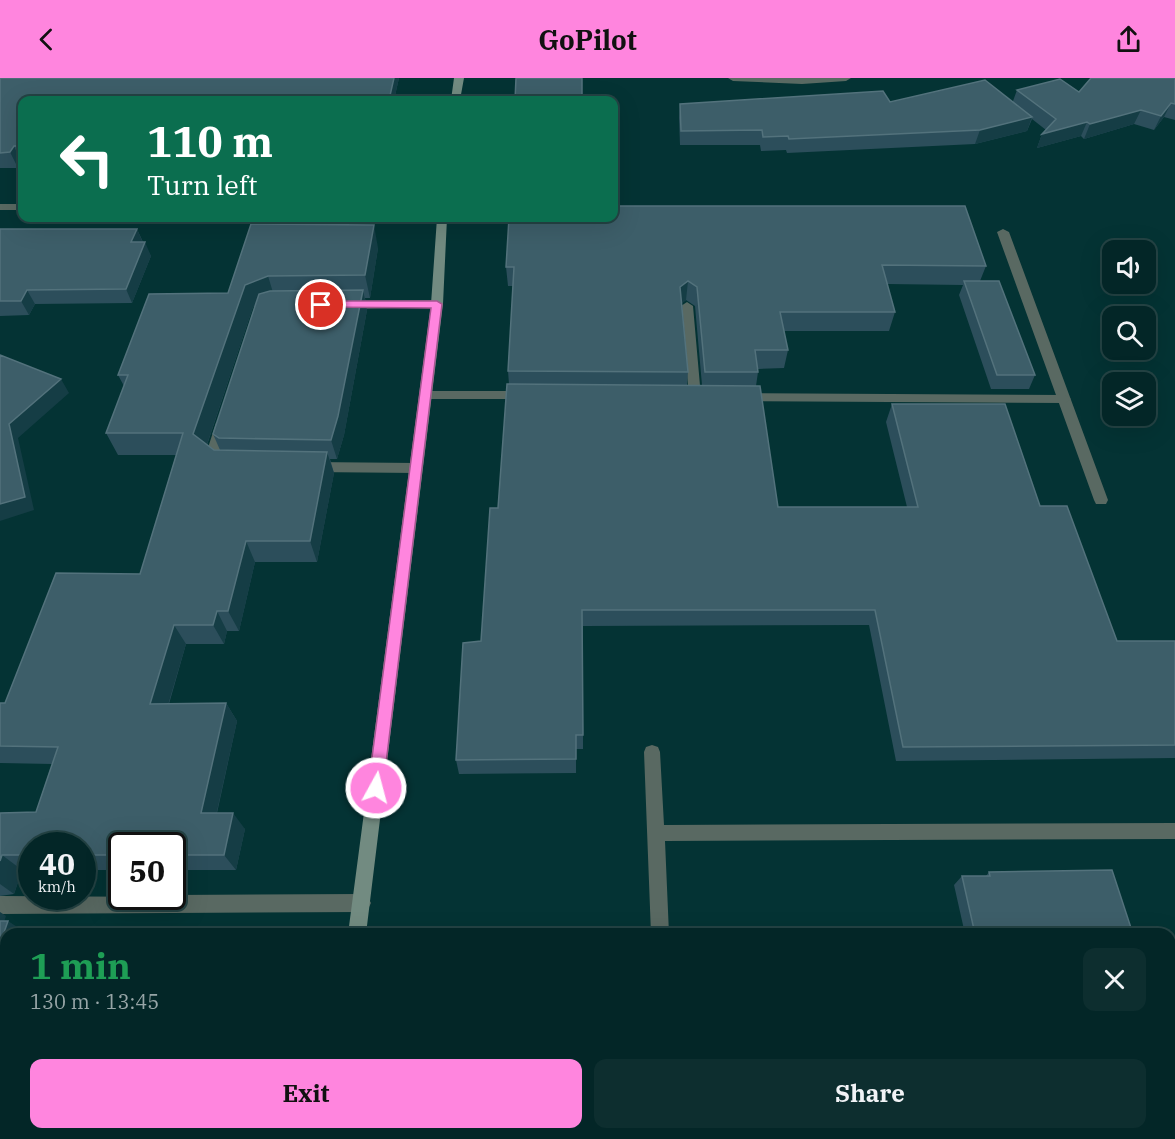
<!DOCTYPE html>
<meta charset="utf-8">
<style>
body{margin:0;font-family:"IBM Plex Serif",serif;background:#0d2e2f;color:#f1f3f6;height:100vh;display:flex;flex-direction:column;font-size:22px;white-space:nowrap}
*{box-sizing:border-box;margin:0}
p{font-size:20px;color:#97a5a7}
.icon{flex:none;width:33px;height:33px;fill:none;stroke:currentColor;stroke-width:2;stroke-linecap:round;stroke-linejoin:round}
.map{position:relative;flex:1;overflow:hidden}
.panel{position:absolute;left:0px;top:850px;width:1176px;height:212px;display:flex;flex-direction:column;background:#032627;border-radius:18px 18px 0 0;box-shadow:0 6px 24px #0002,0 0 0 2px #244344}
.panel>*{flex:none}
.guide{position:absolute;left:18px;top:18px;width:600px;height:126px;border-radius:12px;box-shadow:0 6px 24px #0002,0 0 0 2px #244344;background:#0b6e4f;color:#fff;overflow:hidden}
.fabs{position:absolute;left:1102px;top:162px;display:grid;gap:12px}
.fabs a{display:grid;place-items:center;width:54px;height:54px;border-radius:12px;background:#032627;box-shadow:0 6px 24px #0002,0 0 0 2px #244344;font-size:30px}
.speed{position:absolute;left:18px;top:754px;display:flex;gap:12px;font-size:30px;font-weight:700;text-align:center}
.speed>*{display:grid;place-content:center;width:78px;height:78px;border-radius:50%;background:#032627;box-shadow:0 6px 24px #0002,0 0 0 2px #244344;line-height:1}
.speed small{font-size:15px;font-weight:400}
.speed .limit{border:3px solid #111;border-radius:9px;background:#fff;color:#111}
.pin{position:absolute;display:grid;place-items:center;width:51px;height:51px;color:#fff;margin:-26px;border:3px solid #fff;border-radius:50%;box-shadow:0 2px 6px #0007}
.me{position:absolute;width:66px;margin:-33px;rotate:7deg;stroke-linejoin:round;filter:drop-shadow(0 0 4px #0008)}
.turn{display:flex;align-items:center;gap:21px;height:126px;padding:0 30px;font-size:27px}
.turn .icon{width:78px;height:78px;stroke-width:2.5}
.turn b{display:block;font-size:42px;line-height:51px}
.round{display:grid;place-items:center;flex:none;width:63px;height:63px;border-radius:12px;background:#0d2e2f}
.headline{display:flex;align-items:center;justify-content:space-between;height:102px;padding:0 30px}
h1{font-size:36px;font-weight:800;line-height:45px;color:#1e9e55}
.primary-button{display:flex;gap:12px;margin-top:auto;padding:12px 30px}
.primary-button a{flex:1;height:69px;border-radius:12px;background:#ff85de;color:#111;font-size:24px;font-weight:800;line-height:69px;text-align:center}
.primary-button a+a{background:#0d2e2f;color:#f1f3f6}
header{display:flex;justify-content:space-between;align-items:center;height:78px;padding:0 30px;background:#ff85de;color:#111;font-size:27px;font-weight:800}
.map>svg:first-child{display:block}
</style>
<header><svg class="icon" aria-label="back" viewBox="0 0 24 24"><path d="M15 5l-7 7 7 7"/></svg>GoPilot<svg class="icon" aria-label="share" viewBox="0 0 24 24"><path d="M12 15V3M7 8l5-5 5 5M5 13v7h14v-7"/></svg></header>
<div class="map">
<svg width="1175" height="1061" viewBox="0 0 1175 1061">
<rect width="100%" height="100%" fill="#043334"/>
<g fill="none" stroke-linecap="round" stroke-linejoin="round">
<path fill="#596962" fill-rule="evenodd" d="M1003,151l6,3 99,268 -2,4h-10l-2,-4 -97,-268z
M437,222l6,4 -2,3 -94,2 -6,-4 6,-4z
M687,224l6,4 8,91 -6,4 -6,-4 -8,-91z
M223,340l7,5 -11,32 11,9 -7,5 -18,-12 11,-34z
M312,384l104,1 7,5 -7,5 -104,-1 -7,-5z
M362,816l6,3 3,6 -3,6 -6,3 -362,2v-18l172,1v-2z"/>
<path fill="#596962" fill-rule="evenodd" d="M728,0h123l-5,3 -44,3 -69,-3z
M0,126h22v6h-22z
M425,313h100l6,4 -6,4h-100l-6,-4z
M741,315l324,2 6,4 -6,4 -324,-2 -6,-4z
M652,667l6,2 2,5 4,73 511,-2v16l-510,2 4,93h-18l-7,-182 2,-5z
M659,1056h20v5h-20z"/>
<path fill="#728b81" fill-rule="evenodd" d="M454,0h10l-4,22h-9z
M437,140h10l-4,86 -77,630h-18l83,-630z
M321,1056h20l-1,5h-20z"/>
</g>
<path fill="#2c4e5b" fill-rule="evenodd" d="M0,0h399l-5,22h-372v62h-1l-3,6h-18z
M1175,0v42l-11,-3 -10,13 -20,-6 -50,15 -3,-3 -44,12 5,-14 4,-4 -14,-11 -5,12 -52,13 -188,9 -1,-3 -25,1 -1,-6h-80l-1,-27 1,-14 333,-3 4,-11 62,2z
M509,140l477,48 -6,15 55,94 -6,14h-38l-32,-94 4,-10 -76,-1 8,28 -6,19h-105l4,19 -4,18 -26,1v3l-2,14 22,121h129l-21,-85 6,-18 148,102 77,135h58v117l-279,3 -27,-136 -286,1v123h-7v24l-117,1 -3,-14 25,-119 17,-133 11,-124 -1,-13 5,-85h-5l-2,-19zM686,222l9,6 7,79h-15l1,-13 -6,-69z
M251,146l127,24 -8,50h-5l2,12 -23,125 -7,24h-7l4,14 -17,89h-62l-16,69h-12l-3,13h-38l-17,60 57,-1 11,18 -20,92 28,16 -9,41h-64v-24h-50v24h-40v-24h-50v24h-10l-8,24 -14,2v-83l36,-1 16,-48 -52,-1v-60h5l135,-129 36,-119h-58l-12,-22 18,-47 -6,-11 110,-82zM255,228l-42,128 7,16h-6l-7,-5 46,-138z
M0,151h137l6,13 8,14 -19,47 -97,1 -6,11 -29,1z
M989,794l144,62h-168l-11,-49 8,-9h24z"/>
<path fill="#153d45" d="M394,0h5l-5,22h-5z
M1171,25l-7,14 -10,13 7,-14z
M1141,32l-7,14 -50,15 6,-15z
M1032,39l-5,14 -52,13 5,-14z
M1087,44l-6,14 -44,12 5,-14z
M14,68l7,16 -3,6 -8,-16z
M374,147l4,23 -8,50 -5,-23z
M137,151l6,14 -12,-1z
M145,164l6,14 -19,47 -6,-14z
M268,198l7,23 -22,8 -50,149 -10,-22 52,-149z
M688,203l-2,19 -7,6 1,-19z
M27,212l8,14 -6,11 -8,-14z
M363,212l4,20 -23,125 -7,24 -6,-19z
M61,301l8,14 -51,45 16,72 -34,11v-17l9,-80z
M327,374l7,21 -17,89 -7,-21z
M246,463l9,21 -16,69 -11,-20z
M217,533l10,20 -3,13 -11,-19z
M174,547l12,19 -23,78 -13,-18z
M226,625l11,18 -24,108 -12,-16z
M233,735l12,16 -9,41 -12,-15z
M2,777l20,15 -8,24 -14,-10v-23z
M0,834l6,4 -6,18z
M8,843l20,13h-22v39l-6,-3v-26z
M153,1056h18l-1,5h-18z"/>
<path fill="#3d5e69" stroke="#53727c" stroke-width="1.5" d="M0,0h394l-5,22h-367v46h-8l-4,6 -10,1z
M516,0h66v22h-67z
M1091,0h84v26l-4,-1 -10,13 -20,-6 -51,14 -3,-2 -45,12 14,-15 -39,-29 43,-11 19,13z
M985,2l47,37 -52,13 -191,9 -1,-3 -25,1 -1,-7 -81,1 -1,-27 203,-13 7,11z
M614,128h351l21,60 -104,-1 13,47h-115l8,38h-33l3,22h-53l-8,-85 -9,-6 -8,6 8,85 -180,-1 6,-104h-8l3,-49h105z
M251,146l123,1 -9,50 -97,1 -23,9 -52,149 21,16 113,2 -17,89h-64l-18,70h-11l-4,14h-39l-24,79 76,-1 -25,110h32l-9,42h-52v-9h-50v9h-40v-9h-50v9h-30l-2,6v-48l36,-1 22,-65 -58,-1v-43h5l51,-130 84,1 43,-141h-77l22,-58h-10l31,-81 79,-1z
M0,151h137l-6,13h14l-19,47 -99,1 -6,11h-21z
M964,203h35l36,94h-38z
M363,212l-25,126 -7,24 -112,-2 -6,-4 46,-140 11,-3z
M0,277l61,24 -52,45 16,73 -25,7z
M507,306l253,2 18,121h140l-26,-103h113l35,102h27l50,135h58v104l-272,2 -28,-137h-293l1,125h-7v24l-120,1 7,-117 18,-2 9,-133h8z
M1112,792l21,64h-158l-13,-58h28l-1,-4z
M0,843h8l-8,23z
M0,891h6v165h147l-1,5h-152z
M424,1056h158v5h-159z"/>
<path fill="#ff85de" stroke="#a65690" stroke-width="1.5" d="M321,223h116l5,3 -59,484 -2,5 -5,2 -6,-2 -2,-5 63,-480 -113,-1 -2,-2z"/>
</svg>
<div class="fabs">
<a><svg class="icon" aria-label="sound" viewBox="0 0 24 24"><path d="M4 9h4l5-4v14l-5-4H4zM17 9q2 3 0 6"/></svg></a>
<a><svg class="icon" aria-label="search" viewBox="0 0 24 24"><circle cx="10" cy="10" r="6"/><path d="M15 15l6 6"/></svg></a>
<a><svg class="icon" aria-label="layers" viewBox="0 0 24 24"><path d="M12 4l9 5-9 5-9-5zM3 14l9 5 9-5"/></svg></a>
</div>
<div class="speed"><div>40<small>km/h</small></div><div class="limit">50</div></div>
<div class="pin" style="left:321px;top:227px;background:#d93025"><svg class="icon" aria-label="arrive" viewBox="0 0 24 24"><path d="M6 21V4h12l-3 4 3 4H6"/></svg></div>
<svg class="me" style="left:376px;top:710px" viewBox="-20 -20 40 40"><circle r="17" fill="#ff85de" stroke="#fff" stroke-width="3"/><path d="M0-11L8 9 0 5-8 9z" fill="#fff"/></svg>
<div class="guide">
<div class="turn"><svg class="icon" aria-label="left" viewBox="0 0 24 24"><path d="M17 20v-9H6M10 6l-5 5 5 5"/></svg><div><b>110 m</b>Turn left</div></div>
</div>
<section class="panel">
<div class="headline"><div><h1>1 min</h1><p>130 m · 13:45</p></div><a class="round"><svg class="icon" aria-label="close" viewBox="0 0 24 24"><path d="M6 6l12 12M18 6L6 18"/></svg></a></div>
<div class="primary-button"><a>Exit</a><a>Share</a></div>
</section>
</div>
